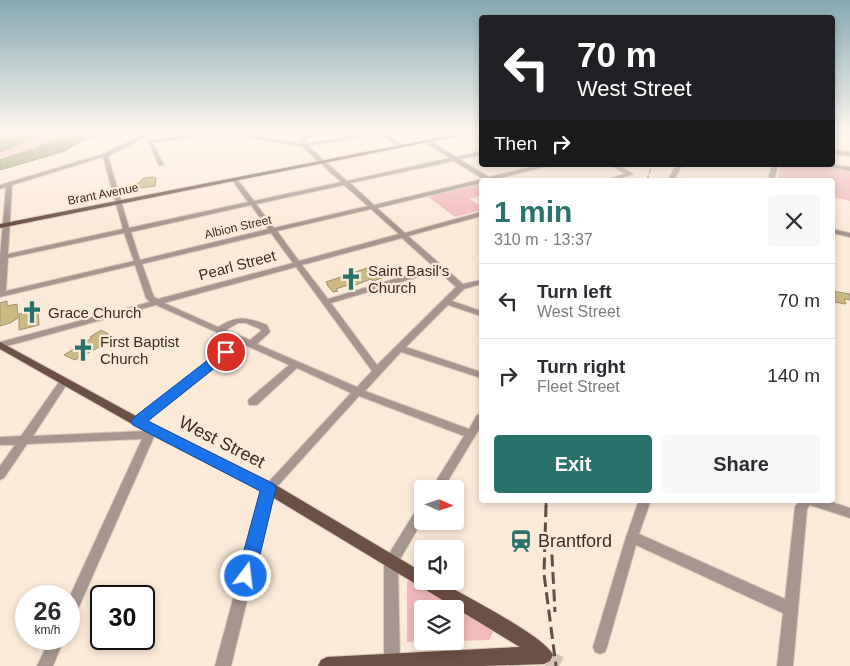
<!DOCTYPE html>
<meta charset="utf-8">
<style>
body{margin:0;font-family:Arial,sans-serif;background:#f7f7f7;color:#2b2b33;height:100vh;display:flex;flex-direction:column;font-size:19px;white-space:nowrap}
*{box-sizing:border-box;margin:0}
p{font-size:16px;color:#7c7c81}
.icon{flex:none;width:28px;height:28px;fill:none;stroke:currentColor;stroke-width:2;stroke-linecap:round;stroke-linejoin:round}
.map{position:relative;flex:1;overflow:hidden}
.panel{position:absolute;left:479px;top:178px;width:356px;height:325px;display:flex;flex-direction:column;background:#fff;border-radius:5px;box-shadow:0 2px 8px #0003}
.panel>*{flex:none}
.hud{position:absolute;left:479px;top:15px;width:356px;height:152px;border-radius:5px;box-shadow:0 2px 8px #0003;background:#202124;color:#fff;overflow:hidden}
.needle{width:32px;rotate:93deg}
.buttons{position:absolute;left:414px;top:480px;display:grid;gap:10px}
.buttons a{display:grid;place-items:center;width:50px;height:50px;border-radius:5px;background:#fff;box-shadow:0 2px 8px #0003;font-size:25px}
.speed{position:absolute;left:15px;top:585px;display:flex;gap:10px;font-size:25px;font-weight:700;text-align:center}
.speed>*{display:grid;place-content:center;width:65px;height:65px;border-radius:50%;background:#fff;box-shadow:0 2px 8px #0003;line-height:1}
.speed small{font-size:12px;font-weight:400}
.speed .limit{border:2px solid #111;border-radius:8px;background:#fff;color:#111}
.pin{position:absolute;display:grid;place-items:center;width:42px;height:42px;color:#fff;margin:-21px;border:2px solid #fff;border-radius:50%;box-shadow:0 1px 5px #0007}
.me{position:absolute;width:55px;margin:-28px;rotate:15deg;stroke-linejoin:round;filter:drop-shadow(0 0 4px #0008)}
.turn{display:flex;align-items:center;gap:18px;height:105px;padding:0 15px;font-size:22px}
.turn .icon{width:65px;height:65px;stroke-width:2.5}
.turn b{display:block;font-size:35px;line-height:42px}
.then{display:flex;align-items:center;height:48px;padding:0 15px;background:#0003;gap:10px;font-size:19px}
.round{display:grid;place-items:center;flex:none;width:52px;height:52px;border-radius:5px;background:#f7f7f7}
.overview{display:flex;align-items:center;justify-content:space-between;height:85px;padding:0 15px}
h1{font-size:30px;font-weight:700;line-height:38px;color:#29726c}
.action{display:flex;gap:10px;margin-top:auto;padding:10px 15px}
.action a{flex:1;height:58px;border-radius:5px;background:#29726c;color:#fff;font-size:20px;font-weight:700;line-height:58px;text-align:center}
.action a+a{background:#f7f7f7;color:#2b2b33}
ul{padding:0;list-style:none}
li{display:flex;align-items:center;gap:15px;height:75px;padding:0 15px;border-top:1px solid #e1e1e2}
li div{flex:1}
li b{display:block;font-size:19px}
li em{font-style:normal}
.map>svg:first-child{display:block}
</style>
<div class="map">
<svg width="850" height="666" viewBox="0 0 850 666">
<rect width="100%" height="100%" fill="#fcead9"/>
<path fill="#f2babb" d="M48,132h22l-22,12 -48,16v-8z
M781,165h40l29,5v31l-17,-4 -1,-17h-55z
M478,184l3,2v9l-11,4 11,8v3l-26,7 -28,-21z
M407,581h4l83,49 -5,10 -34,1v-32h-33v32h15l-30,1z"/>
<path fill="#919863" stroke="#777850" d="M2,132h46l-48,20v-16l3,-1z
M70,132h36l-27,10 -14,9 -65,19v-10l48,-16z"/>
<path fill="#cdb984" stroke="#9e9270" d="M153,177l3,1 -1,8 -24,3 1,3 -5,1 -2,-5 16,-6v-2l3,-2z
M373,266l12,11 -12,4 -2,-2 -18,7 -2,-2 -15,5 2,2 -5,1 -6,-7h1l-2,-3z
M832,291l18,3v6l-6,-1 2,5 -12,-2z
M7,301v5l10,-2 1,14 -8,5 -10,3v-23z
M38,309l1,16 -20,5v-16z
M101,330l15,8 -41,22 -11,-5 28,-17 -2,-1z"/>
<g fill="none" stroke-linecap="round" stroke-linejoin="round">
<path stroke="#d5c4b5" stroke-width="16" stroke-dasharray="16 8" stroke-linecap="butt" d="M546,657l17,9"/>
<defs>
<path id="minor" d="M149,132h6l-47,24 21,72 119,-26 -16,-22 3,-2 2,1 17,22 87,-19 -38,-35 -79,-14 -2,-1h9l70,12 -1,-4 11,-8h5l-11,9 1,3 66,-12h11l21,14 -5,1 -20,-14 -71,13 39,35 103,-23 -24,-15 -1,-1 3,-2 28,17 25,-6v4l-22,4 30,18 52,-12h10l-59,15h-11v3l-104,25 28,25 76,-21v4l-73,20 55,48 18,-4v4l-17,5 -12,12 29,10v5l-33,-11 -42,42 75,25v6l-80,-26 -36,39 104,38 8,-14 4,-1v12l-38,63h-12l33,-53 -105,-40 -85,94 -43,176h-16l48,-178 88,-95 -54,-25 -40,37h-8l-1,-3 1,-3 40,-34 -46,-21 -101,80 -4,1 -4,-1 -1,-3 1,-3 102,-77 -80,-36 -156,43v-6l150,-40 -4,-4 -11,-33 -135,32v-41l6,-69 -6,2v-4l103,-31zM103,157l20,72 -115,25 4,-69zM454,161l29,18 -109,26 -24,-22zM344,185l24,21 -94,22 -18,-24zM251,205l17,24 -128,31 -9,-28zM371,209l28,25 -100,27 -22,-30zM124,233l10,28 -128,30 2,-33zM271,233l22,30 -135,36 -4,-2 -12,-33zM402,238l32,29 -106,32 -26,-34zM296,267l76,104 -15,16 -100,-43 13,-12 -3,-7c-20,-8 -30,-10 -49,2l-54,-24zM438,271l18,16 -79,78 -46,-62zM238,323h8l14,6 1,2 -11,9 -24,-10z
M197,132h6l-14,5 -36,6 11,22 -5,1 -12,-28h4l1,2 36,-5z
M832,150l18,2v4l-18,-2z
M611,165h7l15,9 -19,6h-9l20,-6z
M676,165h6l-8,15h-6z
M772,165h6l-4,15h-6z
M821,165h11l18,2v4z
M832,229l18,4v4l-18,-4z
M64,378l3,1 2,2 -36,55 113,-5 2,-4 4,-1 4,1 1,3 -83,188 -5,2v-22l73,-159 -115,5 -23,34 -4,2v-14l15,-21h-15v-8l21,-1 40,-57z
M639,500h12l-12,34 146,65 10,-92 5,-7h25l25,8v10l-40,-13 -3,4 -14,157h-16l6,-53 -147,-68 -29,102 -2,5 -5,2 -5,-2 -2,-5 33,-110z
M422,506v15l-24,42 2,103h-16v-104l34,-55z
M50,639h14l-11,27h-16z"/>
<path id="major" d="M467,132h11l-478,96v-4z
M0,342l156,85 118,57 148,88v9h17c22,13 106,55 114,74l-3,6 -6,3 -62,2h-164l3,-6 6,-3 193,-10 -256,-155 -116,-59 -148,-84z"/>
</defs>
<use href="#minor" stroke="#d9c8b8" stroke-width="2"/>
<use href="#major" stroke="#d9c8b8" stroke-width="2"/>
<use href="#minor" fill="#a79690" fill-rule="evenodd"/>
<use href="#major" fill="#6c4f45" fill-rule="evenodd"/>
<path stroke="#5d5045" stroke-width="1" stroke-dasharray="4.5 2.5" stroke-linecap="butt" d="M647,180l5,-15"/>
<path stroke="#5d5045" stroke-width="2.5" stroke-dasharray="9 4.5" stroke-linecap="butt" d="M546,506v-6"/>
<path stroke="#5d5045" stroke-width="3" stroke-dasharray="12 5.5" stroke-linecap="butt" d="M546,505l-2,69 12,92
M551,537l4,75"/>
</g>
<linearGradient id="sky" x2="0" y2="1"><stop stop-color="#85a9b3"/><stop offset="0.59" stop-color="#fef6ee"/><stop offset="1" stop-color="#fef6ee" stop-opacity="0"/></linearGradient>
<rect width="850" height="225" fill="url(#sky)"/>
<path fill="#1a73e8" stroke="#114b97" d="M226,348l5,1 1,3 -1,3 -83,66 126,63 2,4 -21,88 -3,6 -6,2 -6,-2 -3,-6 23,-85 -127,-66 -2,-4 2,-3 89,-69z"/>
<defs>
<symbol id="church-bare" viewBox="-9 -9 18 18"><path d="M-1.2-6h2.4v3.5h3.3v2.4h-3.3V6h-2.4V-.1h-3.3v-2.4h3.3Z" fill="#29726c" stroke="#fcead9" stroke-width="2.5" paint-order="stroke"/></symbol>
<symbol id="station-bare" viewBox="-9 -9 18 18"><path d="M-3-6H3Q5-6 5-4V2Q5 4 3 4L4.5 6H3L1.5 4h-3L-3 6H-4.5L-3 4Q-5 4-5 2V-4Q-5-6-3-6ZM-3.5-4v3h7v-3ZM-3.5 1v1.5H-2V1ZM2 1v1.5H3.5V1Z" fill="#29726c" stroke="#fcead9" stroke-width="2.5" paint-order="stroke"/></symbol>
</defs>
<g fill-rule="evenodd">
<use href="#church-bare" x="335" y="263" width="32" height="32"/>
<use href="#church-bare" x="16" y="296" width="32" height="32"/>
<use href="#church-bare" x="67" y="334" width="32" height="32"/>
<use href="#station-bare" x="505" y="525" width="32" height="32"/>
</g>
<g text-anchor="middle" dominant-baseline="central" stroke-width="4.5" stroke-linejoin="round" paint-order="stroke">
<g font-size="12" fill="#392d23" stroke="#fcead9">
<text transform="translate(103 194) rotate(-11)">Brant Avenue</text>
<text transform="translate(238 227) rotate(-13)">Albion Street</text>
</g>
<g font-size="15" fill="#392d23" stroke="#fcead9">
<text transform="translate(237 265) rotate(-15)">Pearl Street</text>
</g>
<g font-size="15" fill="#392d23" stroke="#fcead9" text-anchor="start">
<text x="368" y="270">Saint Basil's<tspan x="368" dy="17">Church</tspan></text>
<text x="48" y="312">Grace Church</text>
<text x="100" y="341">First Baptist<tspan x="100" dy="17">Church</tspan></text>
</g>
<g font-size="18" fill="#392d23" stroke="#fcead9">
<text transform="translate(222 442) rotate(27)">West Street</text>
</g>
<g font-size="18" fill="#392d23" stroke="#fcead9" text-anchor="start">
<text x="538" y="541">Brantford</text>
</g>
</g>
</svg>
<div class="buttons">
<a><svg class="needle" viewBox="-14 -14 28 28"><path d="M0-13l5 13h-10z" fill="#e53935"/><path d="M0 13l5-13h-10z" fill="#7c7c81"/></svg></a>
<a><svg class="icon" aria-label="sound" viewBox="0 0 24 24"><path d="M4 9h4l5-4v14l-5-4H4zM17 9q2 3 0 6"/></svg></a>
<a><svg class="icon" aria-label="layers" viewBox="0 0 24 24"><path d="M12 4l9 5-9 5-9-5zM3 14l9 5 9-5"/></svg></a>
</div>
<div class="speed"><div>26<small>km/h</small></div><div class="limit">30</div></div>
<div class="pin" style="left:226px;top:352px;background:#d93025"><svg class="icon" aria-label="arrive" viewBox="0 0 24 24"><path d="M6 21V4h12l-3 4 3 4H6"/></svg></div>
<svg class="me" style="left:246px;top:576px" viewBox="-20 -20 40 40"><circle r="17" fill="#1a73e8" stroke="#fff" stroke-width="3"/><path d="M0-11L8 9 0 5-8 9z" fill="#fff"/></svg>
<div class="hud">
<div class="turn"><svg class="icon" aria-label="left" viewBox="0 0 24 24"><path d="M17 20v-9H6M10 6l-5 5 5 5"/></svg><div><b>70 m</b>West Street</div></div>
<div class="then">Then<svg class="icon" aria-label="right" viewBox="0 0 24 24"><path d="M7 20v-9h11M14 6l5 5-5 5"/></svg></div>
</div>
<section class="panel">
<div class="overview"><div><h1>1 min</h1><p>310 m · 13:37</p></div><a class="round"><svg class="icon" aria-label="close" viewBox="0 0 24 24"><path d="M6 6l12 12M18 6L6 18"/></svg></a></div>
<ul>
<li><svg class="icon" aria-label="left" viewBox="0 0 24 24"><path d="M17 20v-9H6M10 6l-5 5 5 5"/></svg><div><b>Turn left</b><p>West Street</p></div><em>70 m</em></li>
<li><svg class="icon" aria-label="right" viewBox="0 0 24 24"><path d="M7 20v-9h11M14 6l5 5-5 5"/></svg><div><b>Turn right</b><p>Fleet Street</p></div><em>140 m</em></li>
</ul>
<div class="action"><a>Exit</a><a>Share</a></div>
</section>
</div>
